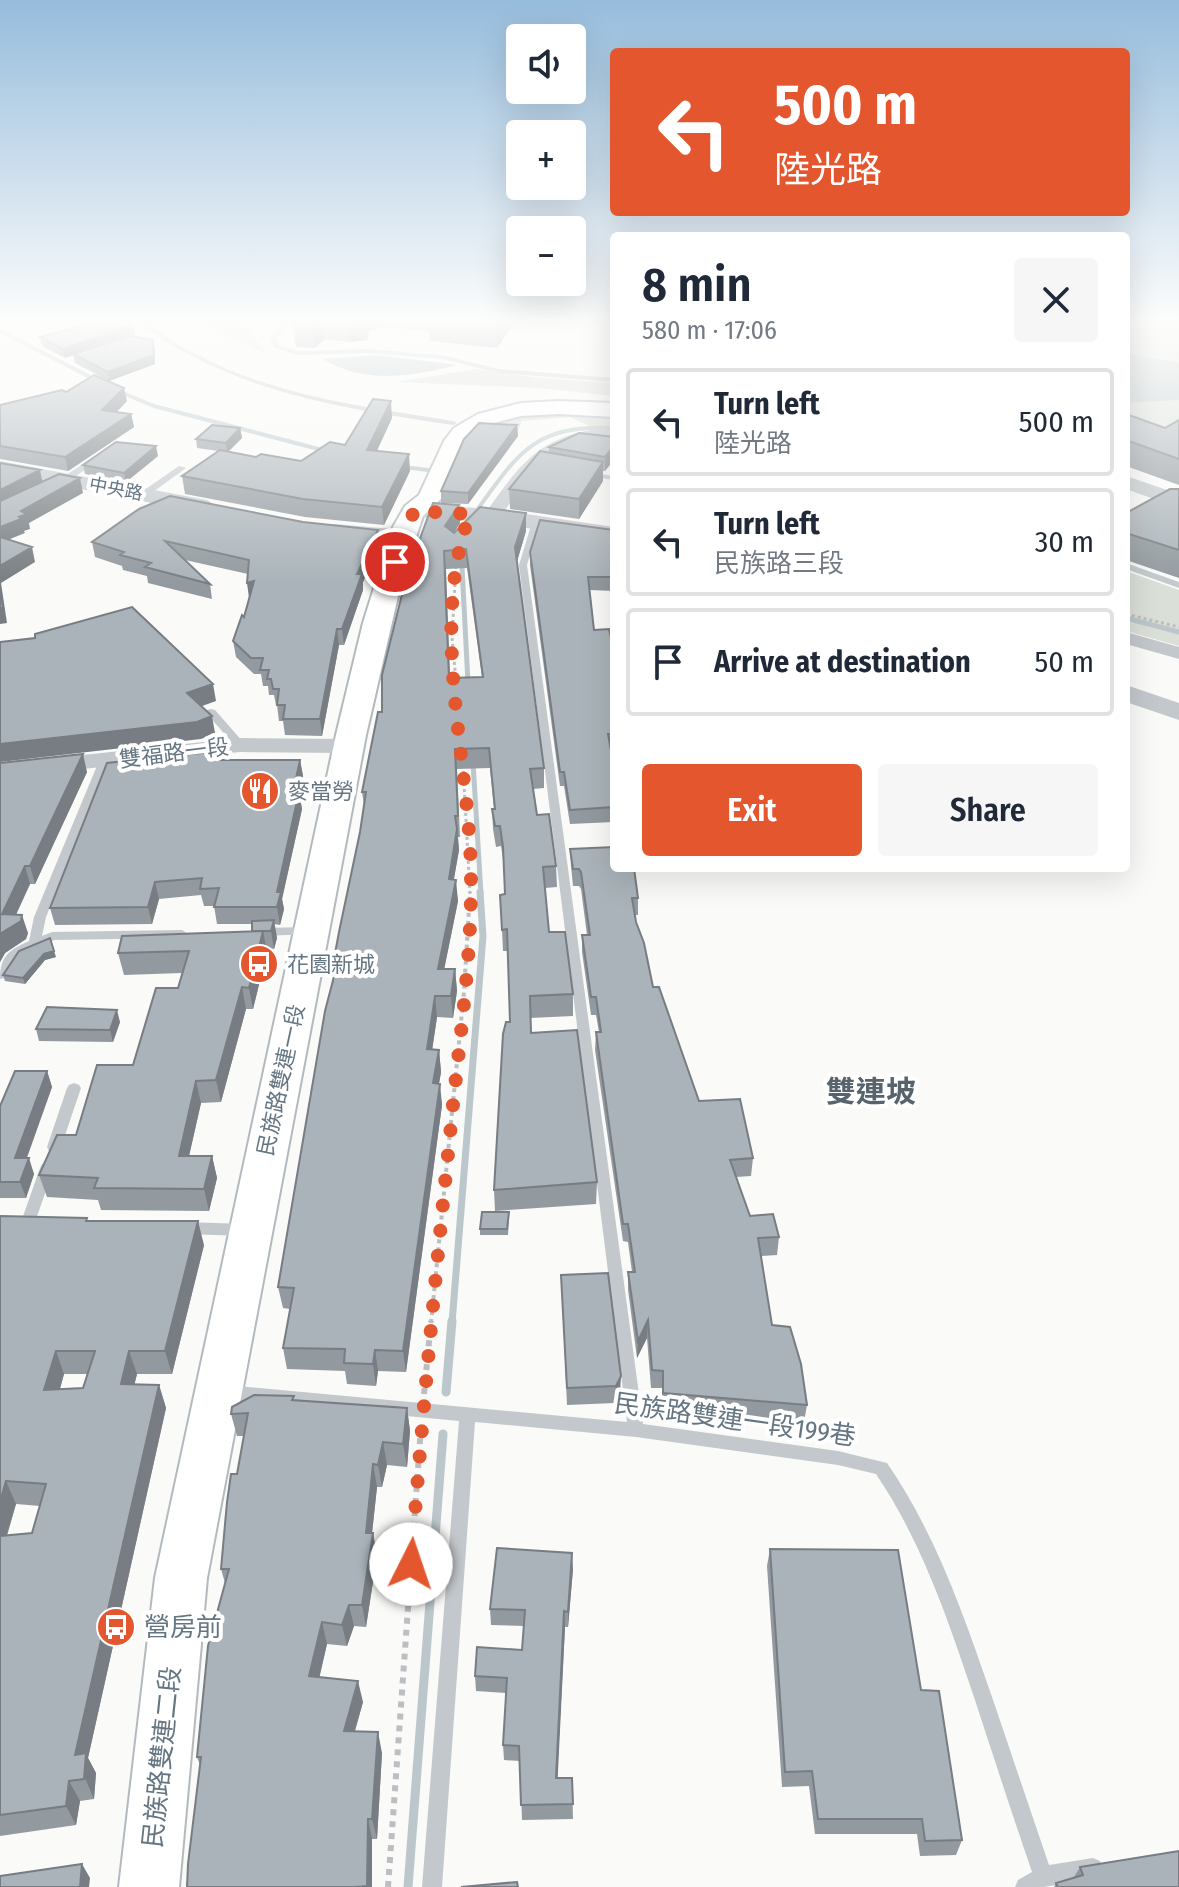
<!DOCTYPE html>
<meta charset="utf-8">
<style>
body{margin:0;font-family:"Fira Sans Condensed","Noto Sans TC",sans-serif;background:#f6f6f7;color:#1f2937;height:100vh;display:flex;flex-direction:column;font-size:30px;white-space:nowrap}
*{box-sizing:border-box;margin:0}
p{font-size:26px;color:#747a83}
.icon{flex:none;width:44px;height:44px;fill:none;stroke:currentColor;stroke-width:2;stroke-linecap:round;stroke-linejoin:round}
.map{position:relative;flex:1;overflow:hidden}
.side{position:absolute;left:610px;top:232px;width:520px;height:640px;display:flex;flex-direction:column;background:#fff;border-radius:8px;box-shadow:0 8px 32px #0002}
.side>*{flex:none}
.guide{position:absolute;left:610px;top:48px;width:520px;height:168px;border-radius:8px;box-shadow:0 8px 32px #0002;background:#e4572e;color:#fff;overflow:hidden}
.controls{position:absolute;left:506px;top:24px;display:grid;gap:16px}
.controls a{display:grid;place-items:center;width:80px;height:80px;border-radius:8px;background:#fff;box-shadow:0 8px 32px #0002;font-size:40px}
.pin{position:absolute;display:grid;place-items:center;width:68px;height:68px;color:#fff;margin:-34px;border:4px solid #fff;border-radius:50%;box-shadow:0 2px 8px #0007}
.me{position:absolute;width:88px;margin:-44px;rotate:4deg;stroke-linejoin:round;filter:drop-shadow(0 0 6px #0008)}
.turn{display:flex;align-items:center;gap:28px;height:168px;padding:0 32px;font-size:36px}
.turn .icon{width:104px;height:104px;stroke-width:2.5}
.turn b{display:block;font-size:56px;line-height:68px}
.round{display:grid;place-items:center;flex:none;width:84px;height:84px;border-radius:8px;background:#f6f6f7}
.head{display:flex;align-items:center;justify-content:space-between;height:136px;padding:0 32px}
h1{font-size:48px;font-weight:600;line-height:60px}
.action{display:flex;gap:16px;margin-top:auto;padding:16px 32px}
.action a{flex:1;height:92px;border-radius:8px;background:#e4572e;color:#fff;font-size:32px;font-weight:600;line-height:92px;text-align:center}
.action a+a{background:#f6f6f7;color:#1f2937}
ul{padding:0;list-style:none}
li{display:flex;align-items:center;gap:24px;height:108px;margin:0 16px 12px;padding:0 16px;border:4px solid #e0e1e3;border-radius:8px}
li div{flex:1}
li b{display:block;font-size:30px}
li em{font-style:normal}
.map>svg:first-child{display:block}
</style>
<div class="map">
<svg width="1179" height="1887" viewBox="0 0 1179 1887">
<rect width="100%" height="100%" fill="#fafaf8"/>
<path fill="#dadfd7" d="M202,321h39l26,33 -54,-24z
M1126,321h53v118l-53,-15z
M476,369l64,9 74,5v13l-75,-8 -143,-6z
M540,412l74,5v15l-16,-2 -28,-13 -48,4 -5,12 -42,-3 26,-12z
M1126,571l53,19v56l-53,-15z"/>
<path fill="#bbc7cb" d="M1126,353l53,10v37l-53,3z
M377,355l81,10c-45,11 -93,20 -135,-6z"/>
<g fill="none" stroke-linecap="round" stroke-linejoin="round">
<path stroke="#bbc7cb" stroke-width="4" d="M0,331l98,50
M118,391l36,15 172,45
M404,467l24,3
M475,513c43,-60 59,-89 139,-85
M462,562v7"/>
<path stroke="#bbc7cb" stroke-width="5" d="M462,567l6,116
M1126,618l53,14
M473,762l8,132"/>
<path stroke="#bbc7cb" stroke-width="7" d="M452,1323l31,-387 -3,-44"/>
<path stroke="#bbc7cb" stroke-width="9" d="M446,1392l6,-71
M408,1887l35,-453"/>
<defs>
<path id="secondary" d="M559,401l55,2v14l-55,-3 -38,2 -27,7 -16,9 -16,17 -20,49 -19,18 -21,63 -36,156 -159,843 -28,309h-60l36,-309 181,-843 27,-112 30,-96 12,-21 14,-11 25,-54 10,-13 24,-14 43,-11z"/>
</defs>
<use href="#secondary" stroke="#b3babf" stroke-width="4"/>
<path stroke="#bbbfc2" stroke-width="3" stroke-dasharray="3 3" stroke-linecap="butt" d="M456,566l-4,71 4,44
M1126,614l53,13
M463,765l7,129"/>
<path stroke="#bbbfc2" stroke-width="4" stroke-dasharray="4 4" stroke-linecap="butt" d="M431,1323l33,-331 6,-100"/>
<path stroke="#bbbfc2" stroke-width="6" stroke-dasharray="6 6" stroke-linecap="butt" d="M424,1394l7,-73
M388,1887l33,-460"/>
<path fill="#c3c8cc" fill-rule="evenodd" d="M137,321c15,0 29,16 42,24 11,6 22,12 33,17 75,36 160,46 241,59l4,2 -4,2c-91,-14 -183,-27 -265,-71 -18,-9 -37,-20 -51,-33z
M286,321h7l-16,17 2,7 18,6 70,-2 75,6 57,14 115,9v4l-115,-9 -57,-14 -75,-6 -71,2 -22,-8 -4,-9z
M92,458l7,2 -36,25h-6v-4z
M179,466l7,2 -40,29h-6v-4z
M587,472l27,4v4l-27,-4z
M536,519l4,3 -13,43 116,859 195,27 49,12c49,71 77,153 105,234 19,56 38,112 57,168l44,-7 7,3 3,7 -3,7 -7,3 -49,9h-29l3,-7 14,-8c-20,-58 -39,-117 -58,-175 -26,-77 -52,-155 -98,-223l-38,-9 -202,-28 -161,-15 -33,465h-20l37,-466 -232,-22 -6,-2 -2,-5 2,-5 6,-2 400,37 -108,-857 13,-43z
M1126,563l53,19v6l-53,-19z
M211,709l4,1 29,33 1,2 -1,2h-8l-29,-33v-4z
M104,758l5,3 -63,156 -4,19 10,-4 130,-2 6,4 -6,4 -128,2 -35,15 -15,23 -4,1c0,-23 9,-29 29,-38l5,-24 65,-156z
M310,927l4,1 2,3 -2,3 -54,2 -6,-4 6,-4z
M74,1083l5,2 2,3 -20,59 -2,4 -5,1 -5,-1 -2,-4 20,-59 2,-3z
M47,1163l5,1 2,4 -19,54 -2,4 -5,2 -5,-2 -2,-4 19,-54 2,-4z
M184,1222l62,2 5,2 2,4 -2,4 -5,2 -62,-2 -5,-2 -2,-4 2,-4z"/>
<path fill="#c3c8cc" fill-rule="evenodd" d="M591,430h23v10c-66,0 -81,31 -116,80h-12l-3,-4 3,-4c31,-43 49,-72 105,-82z
M1126,632l53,15v12l-53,-15z
M240,738l109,1 11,7 -11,7 -109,-1 -240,26v-14z"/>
<path fill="#c3c8cc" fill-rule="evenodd" d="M0,461l207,39 11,7 -11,7 -207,-41z
M1126,476l53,18v14l-53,-19z
M414,504l78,5 122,18v14l-122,-18 -86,-7 -3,-5 3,-5z
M335,524l68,6 8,2 3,5 -3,5 -8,2 -76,-8 -3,-5 3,-5z
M1126,685l53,18v17l-53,-18z"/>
<use href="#secondary" fill="#fff" fill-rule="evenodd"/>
</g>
<path fill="#929a9f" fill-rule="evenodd" d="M297,321h218l-18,27 -67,-7 -1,-10 -44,-4 -16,4 -2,9 -16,2 -27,-3 -9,9 -19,-1 -3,-22z
M135,334l-33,11 53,4v15l-46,17 -34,-18 -2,-8 -8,3 -23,-12 -2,-9z
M66,392l61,9 -10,11 14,2 3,13 -66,44 -68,-12v-54z
M1126,414l39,14 14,-8v65l-53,-19z
M392,418l-15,33 33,20 -26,54 -79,-8 -120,-23 -3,-18 36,-25 -21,-3 -1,-9 44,-11 2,10 -14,13 28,6 45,4 44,-16z
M517,425l1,11 -50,68 -27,-1v-12z
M614,437l-9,34h-2v10l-24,38 -69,-10 -1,-20 40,-37v-5z
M158,456l-32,26 -41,-8 -2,-9z
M1179,489v89l-53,-18v-47z
M459,505l1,18 -6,10 72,-20v18l-9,30 27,207v20l-11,1 4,26 19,51 1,21 -12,1 4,44 24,62v22l-43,2 1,15 66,149 -1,22 -101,7 -1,-21 16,-168 -2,-71h-5l-1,-21 3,-36 -1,-29 -3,-19 -5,1 -3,-18 -1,-20h2l-4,-41 -33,1 3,68h-2l1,13 -5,29 4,22 -14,68h11l2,22 -4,27 -16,-1 -5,33h7l2,22 -2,12 3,21 -36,267 -28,-1 -2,15 -29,-2 -2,-13 -58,-2 -4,-21 7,-39 -7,-1 -5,-21 57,-314 -2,-9 27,-132 4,-27 -2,-13 20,-80zM467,568l15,109 -32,1 -4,-109z
M303,522l75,8 1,15 -16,37v8l-19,55h-5l-17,91 -37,-1 -2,-14h-4l-2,-16h-1l-2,-10h-5l-1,-9h-5l-2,-12h-7l-18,-17 -3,-16 11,-24 6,-19 -2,-24 -63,-14 25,24 2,15 -64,-16 -1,-7 -24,-6 -1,-4 -27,-9 -3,-15z
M614,530v61l-24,-1 4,40 20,21v97l-3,1 3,18v55l-44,2 -6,-38h-4l-30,-221v-13z
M220,751l2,9h78l3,16 -4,16 3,17 -20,90 2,10 -4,16 -6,-1 3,14 -3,11 -8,-1 1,4 -14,57h-7l-25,93 -20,1 -12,53h23l5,22 -8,33 -108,-1 -3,-10 -51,-3 -8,-22 37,-40 57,-70 45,-77 4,-15 -58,2 -6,-22 134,-22v-7h-35l-3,-18h-10l-3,-11 -42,4 -7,25 -97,1 -5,-17z
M0,763l87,9 -52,112h-5l-14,31 12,18 -2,6 -21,14 -5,9z
M570,849l68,49v17h-3l1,7 17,65 46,114 54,57 -2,18 -15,1 14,39 29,21 -2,18 -16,1 11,69 35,80 -3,17 -142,-11v-23h-11l-4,-50 -10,20 -9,-68v-18h4l-4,-30 -5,-1 -28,-191 1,-18h3l-3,-17h-5l-9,-63v-17h5l-6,-46 -2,-3h-6l-2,-20z
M19,951l37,6 -11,3 -20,24 -20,-3 -2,-6z
M120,1022l-7,20 -74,-1 -3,-12z
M47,1071l5,16 -25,71 7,16 -8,24h-26v-92z
M0,1216l88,5 116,24 -32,129h-35l-3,11h25l7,23 -78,350 8,15 -2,26 -14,2 -4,24 -76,11zM64,1374h24l-5,14 -23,1zM16,1504l24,2 -8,27 -25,3z
M509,1218l-1,17h-28v-6z
M562,1293l58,100 -5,10 -48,2z
M294,1396v4l113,8 3,23 -3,36 -20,-2 -5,22h-5l-5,46h1l4,23 -11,71 -12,-1 -7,20 -20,-2 -8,33 44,25 -8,29 27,22 -5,86h-5v48h-185l13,-122 -3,-8 28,-174 -4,-14 23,-133h-7l-6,-22z
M770,1549l151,141 41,150 -6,15 -36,1 -3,-22h-102l-6,-48 -27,1 -15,-221z
M573,1569l-5,58h-3l-8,151h15l1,41 -51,1 -2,-59 -16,-1 -1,-15 3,-52 -30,-2 -1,-15 47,-26 2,-24 -33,-1 -1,-16z
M1080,1867l99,20h-125l2,-4 18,-6z"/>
<path fill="#777d82" d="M317,321h5l2,18 -9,9 -3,-23z
M348,321h36l1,6 -16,4 -2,9 -16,2z
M499,321h16l-18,27 -1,-23z
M133,325l2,9 -70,24 -2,-9z
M153,340l2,24 -46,17 -1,-9z
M124,388l3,13 -22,22 -3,-13z
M391,401l1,17 -23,49 -2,-17z
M131,414l3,13 -66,44 -3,-14z
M517,425l1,11 -50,68v-11z
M240,428l2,10 -15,15 -1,-10z
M156,446l2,10 -32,26 -2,-9z
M614,446v14l-9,11v-14z
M409,454l1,17 -26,54 -2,-18z
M603,462v19l-24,38v-20z
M40,470l3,15 -43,22v-17z
M80,478l3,15 -54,30 1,6 -6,2 1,2 -25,10v-16l21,-16z
M459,505l1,18 -14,21 -1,-18z
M526,513v18l-10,34 -1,-18z
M378,530l1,15 -16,37v8l-19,55 -2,-16 15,-55z
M32,547l3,15 -34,21 6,40 -7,1v-58z
M254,581l-5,17 -2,-15z
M337,629l2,16 -17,91 -2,-17z
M213,684l3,17 -25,9 -4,-17z
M212,716l3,17 -14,6 -201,23v-18z
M83,754l4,18 -52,112 -5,-18z
M300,760l3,16 -5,21 1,-5 3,17 -20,90 2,10 -4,16 -3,-18v-15l16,-100z
M457,829l2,21 -9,50 -1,-21z
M25,866l5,18 -20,43 12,-12 6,18 -2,6 -21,14 -5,9v-28l2,-20z
M456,880l2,21 -18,89 -2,-21z
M155,882l4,17 -7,25 -4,-17z
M274,920l3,18 -3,11 -3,-18z
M263,931l4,21 -14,57 -4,-21z
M54,951l2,6 -11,3 -20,24 -2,-6 21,-24z
M455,969l2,22 -4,27 -2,-22z
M242,987l4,22 -25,93 -5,-22z
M435,996l2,21 -8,54 -2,-22z
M117,1010l3,12 -7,20 -3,-12z
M439,1050l2,22 -6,33 -2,-22z
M47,1071l5,16 -31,86 -6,-15z
M196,1081l5,22 -17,75 -5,-22z
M440,1084l2,21 -36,267 -3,-21z
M212,1156l5,22 -8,33 -5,-22z
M29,1158l5,16 -8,24 -6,-16z
M198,1221l6,24 -32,129 -7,-23z
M648,1320l-1,18 -10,20 1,-17z
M375,1350l3,21 -2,15 -3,-22z
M56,1351l8,23 -11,39 -9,-23z
M129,1351l8,23 -8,33 -8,-23z
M621,1376l-1,17 -5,10 1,-17z
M159,1385l7,23 -78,350 8,15 -2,26 -19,-44z
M407,1408l3,23 -3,36 -4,-23z
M383,1442l4,23 -5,22 -4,-22z
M373,1464l4,23 -7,65 3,-19 4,23 -11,71 -4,-22 4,-72z
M6,1481l10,23 -16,53v-55z
M572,1553l1,16 -5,58v-15z
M349,1605l5,21 -7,20 -5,-21z
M564,1611l1,16 -8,165 -1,-14z
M322,1622l5,22 -12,53 -6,-21z
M358,1681l5,21 -14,49 -5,-20z
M378,1732l4,21 -5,86 -5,-20z
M69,1781l11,20 -4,24 -10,-19z
M368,1819l4,20v48h-4l-1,-1z
M82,1864l8,14 -1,9h-9z"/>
<path fill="#aab3b9" stroke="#777d82" stroke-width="2" fill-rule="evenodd" d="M100,321h23l10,4 -70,24 -23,-12z
M297,321h20l-5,4h-19z
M452,321h47l-3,4z
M131,336l22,4 1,15 -46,17 -35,-18z
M94,375l30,13 -22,22 29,4 -66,43 -65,-11v-41l62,-15 4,2z
M373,399l18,2 -24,49 42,4 -27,53 -79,-8 -121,-23 38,-26 36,7 5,-3 40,7 29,-19 15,3z
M1126,414l39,14 14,-8v39l-53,-19z
M479,423l38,2 -49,68 -27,-2 23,-52z
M212,425l28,3 -14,15 -30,-4z
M579,433l35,4v9l-9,11 -56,-10z
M116,442l40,4 -32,27 -41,-8z
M540,451l63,11 -24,37 -70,-10z
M0,463l40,7 -40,20z
M59,474l21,4 -59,33 6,3 -8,3 2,2 -21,8v-26z
M1170,489h9v61l-53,-17v-20z
M170,496l133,26 75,8 -21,44h5l-20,55h-5l-17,90h-37l2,-14h-8l2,-16h-6l-2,-10h-4l2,-9h-9l3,-12h-12l-18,-17 9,-26 2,2 10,-36 -7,2 2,-23 -84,-19 45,43 -65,-17 6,-4 -31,-8 4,-3 -32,-10 47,-33z
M433,503l26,2 -14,21 9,7 26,-26 46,6 -11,34 29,221 -14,1 7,46 12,-1 7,52 -13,1 6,65h16l8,62 -43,2 1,37 46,-3 20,152 -103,8 9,-156 3,-12h4l-3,-93 -5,1 -2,-35 5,-1 -2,-47 -3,-21h-5l-3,-17h3l-6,-61 -34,1 3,67h-3l2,13 -8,50 7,1 -18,89h17l-4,27h-16l-8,53 12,1 -6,33 7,1 -37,267 -28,-1 -2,14 -29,-1 1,-14 -62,-1 11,-60 -16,-1 47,-276 12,-46 -4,-1 6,-32 21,-100 6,-40h-4l16,-80h4v-37l25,-101zM466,549l17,128 -34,1 -5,-127z
M540,520l74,10v47h-26l6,53 15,-1 5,22v83h-6l6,33v40l-44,3 -6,-38h-4l-30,-220z
M0,537l32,10 -32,19z
M0,588l3,20h-3z
M132,607l81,77 -26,9 25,23 -15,6 -197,22v-102l35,-4v-4z
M220,751l-3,9h83l-7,32h6l-22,100h4l-4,15h-63l5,-19 -19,1 2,-11 -47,4 -7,25 -98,1 57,-145z
M83,754l-53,112h-5l-23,48 20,1 -1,6 -21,13v-171z
M614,847v21h20l4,30h-6l4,24 8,21 9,44h6l40,114 41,-2 13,59 -23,2 20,56 23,-2 6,23 -21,1 14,87 18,2 11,37 6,41 -144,-12v-22l-11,-1 -4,-50 -10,21 -10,-69h7l-7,-48h-5l-27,-192h5l-5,-35h-5l-9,-62h8l-9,-63 -2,-3h-6l-3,-20z
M274,920l-3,11h-19v-10z
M263,931l-14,57 -7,-1 -26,93 -20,1 -17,75h33l-8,33 -110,-1 4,-10 -59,-3 18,-40h19l21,-70h36l23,-77h22l11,-37 -71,2 4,-17z
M50,938l4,13 -10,3 -21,24 -20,-3 16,-24z
M47,1007l70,3 -7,20 -74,-1z
M15,1071h32l-32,87h14l-9,24h-20v-76z
M482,1212h27l-2,17h-27z
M0,1216l87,2 -1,3h112l-33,130h-36l-8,33 38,1 -84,370 11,-2 -2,26 -15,2 -3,25 -66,9v-279l32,-3 14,-49 -40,-3 -6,21zM56,1351h39l-12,37 -39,2z
M608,1273l13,103 -5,10 -49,2 -6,-113z
M254,1395l40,1 -2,4 115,8 -4,36 -20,-2 -5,23 -5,-1 -7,69h7l-11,72h-13l-7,20 -20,-3 -13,54 49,5 -14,50 34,1 -6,87h-4l-1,67 -12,1h-168l1,-23 13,-107h-4l11,-111 21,-77h-8l6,-67 4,-28h6l11,-61 -17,1 1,-7z
M497,1548l75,5 -4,59 -4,-1 -8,167h16l1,26 -52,1 -2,-59 -16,-1 4,-67 -32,-2 2,-29 45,3 3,-40 -35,-1z
M770,1549l128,1 23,140 18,1 23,149 -37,1 -3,-22h-104l-6,-48 -27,1z
M1179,1851v36h-121l-2,-4 27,-8 -3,-8z
M82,1864l-2,23h-80v-11z
M517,1882l1,5h-57z"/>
<linearGradient id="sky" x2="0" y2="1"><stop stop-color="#96bcdc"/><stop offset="0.55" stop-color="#fdfdfc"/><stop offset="1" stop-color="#fdfdfc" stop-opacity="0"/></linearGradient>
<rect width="1179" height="585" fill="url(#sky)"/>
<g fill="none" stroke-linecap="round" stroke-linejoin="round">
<path stroke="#e4572e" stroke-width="14" stroke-dasharray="0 25.2" d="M395,562l19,-51 56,3c-42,111 0,246 1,361 1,86 -13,174 -21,260 -15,143 -28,286 -39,429"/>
</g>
<defs>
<symbol id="restaurant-disc" viewBox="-11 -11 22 22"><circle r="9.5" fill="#e4572e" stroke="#fff"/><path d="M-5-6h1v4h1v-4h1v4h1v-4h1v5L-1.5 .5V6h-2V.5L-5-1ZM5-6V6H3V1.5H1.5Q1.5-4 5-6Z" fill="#fff"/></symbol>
<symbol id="bus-disc" viewBox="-11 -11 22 22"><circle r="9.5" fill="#e4572e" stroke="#fff"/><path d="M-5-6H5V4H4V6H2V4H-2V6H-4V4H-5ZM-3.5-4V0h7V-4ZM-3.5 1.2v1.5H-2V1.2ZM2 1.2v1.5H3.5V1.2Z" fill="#fff"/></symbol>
</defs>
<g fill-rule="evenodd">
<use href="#restaurant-disc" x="238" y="769" width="44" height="44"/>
<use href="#bus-disc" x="237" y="942" width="44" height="44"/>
<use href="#bus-disc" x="94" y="1605" width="44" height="44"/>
</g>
<g text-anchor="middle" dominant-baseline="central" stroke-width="8" stroke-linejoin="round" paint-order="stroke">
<g font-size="18" fill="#657683" stroke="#fff">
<text transform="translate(116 489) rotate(11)">中央路</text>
</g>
<g font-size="22" fill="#657683" stroke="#fff">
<text transform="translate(174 753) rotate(-7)">雙福路一段</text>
<text transform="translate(281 1080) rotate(-78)">民族路雙連一段</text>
</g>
<g font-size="22" fill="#657683" stroke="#fff" text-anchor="start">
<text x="288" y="791">麥當勞</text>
<text x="287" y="964">花園新城</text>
</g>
<g font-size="26" fill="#657683" stroke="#fff">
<text transform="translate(735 1420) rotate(8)">民族路雙連一段199巷</text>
<text transform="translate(162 1757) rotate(-84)">民族路雙連二段</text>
</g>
<g font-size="26" fill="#657683" stroke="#fff" text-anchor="start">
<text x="144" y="1627">營房前</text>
</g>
<g font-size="30" font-weight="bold" fill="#57646e" stroke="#fff">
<text x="871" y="1092">雙連坡</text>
</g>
</g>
</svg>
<div class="controls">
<a><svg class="icon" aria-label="sound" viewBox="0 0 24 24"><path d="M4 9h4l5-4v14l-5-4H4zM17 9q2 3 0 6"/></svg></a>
<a>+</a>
<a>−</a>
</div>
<div class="pin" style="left:395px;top:562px;background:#d93025"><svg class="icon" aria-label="arrive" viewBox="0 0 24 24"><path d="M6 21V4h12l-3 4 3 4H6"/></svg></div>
<svg class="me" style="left:411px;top:1564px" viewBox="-20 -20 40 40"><circle r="19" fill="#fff"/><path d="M0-13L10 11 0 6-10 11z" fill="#e4572e"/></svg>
<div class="guide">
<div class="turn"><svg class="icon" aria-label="left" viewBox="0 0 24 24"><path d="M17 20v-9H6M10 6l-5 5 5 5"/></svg><div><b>500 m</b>陸光路</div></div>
</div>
<section class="side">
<div class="head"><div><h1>8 min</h1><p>580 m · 17:06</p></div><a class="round"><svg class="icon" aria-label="close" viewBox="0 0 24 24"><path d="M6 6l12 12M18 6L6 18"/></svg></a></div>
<ul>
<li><svg class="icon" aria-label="left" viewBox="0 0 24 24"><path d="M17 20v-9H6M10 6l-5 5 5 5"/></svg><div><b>Turn left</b><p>陸光路</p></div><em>500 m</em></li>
<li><svg class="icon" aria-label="left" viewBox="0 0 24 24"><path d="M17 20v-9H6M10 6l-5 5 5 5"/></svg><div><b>Turn left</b><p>民族路三段</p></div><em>30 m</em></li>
<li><svg class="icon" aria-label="arrive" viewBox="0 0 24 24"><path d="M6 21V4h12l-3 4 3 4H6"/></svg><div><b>Arrive at destination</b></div><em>50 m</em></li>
</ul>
<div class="action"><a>Exit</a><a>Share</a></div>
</section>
</div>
